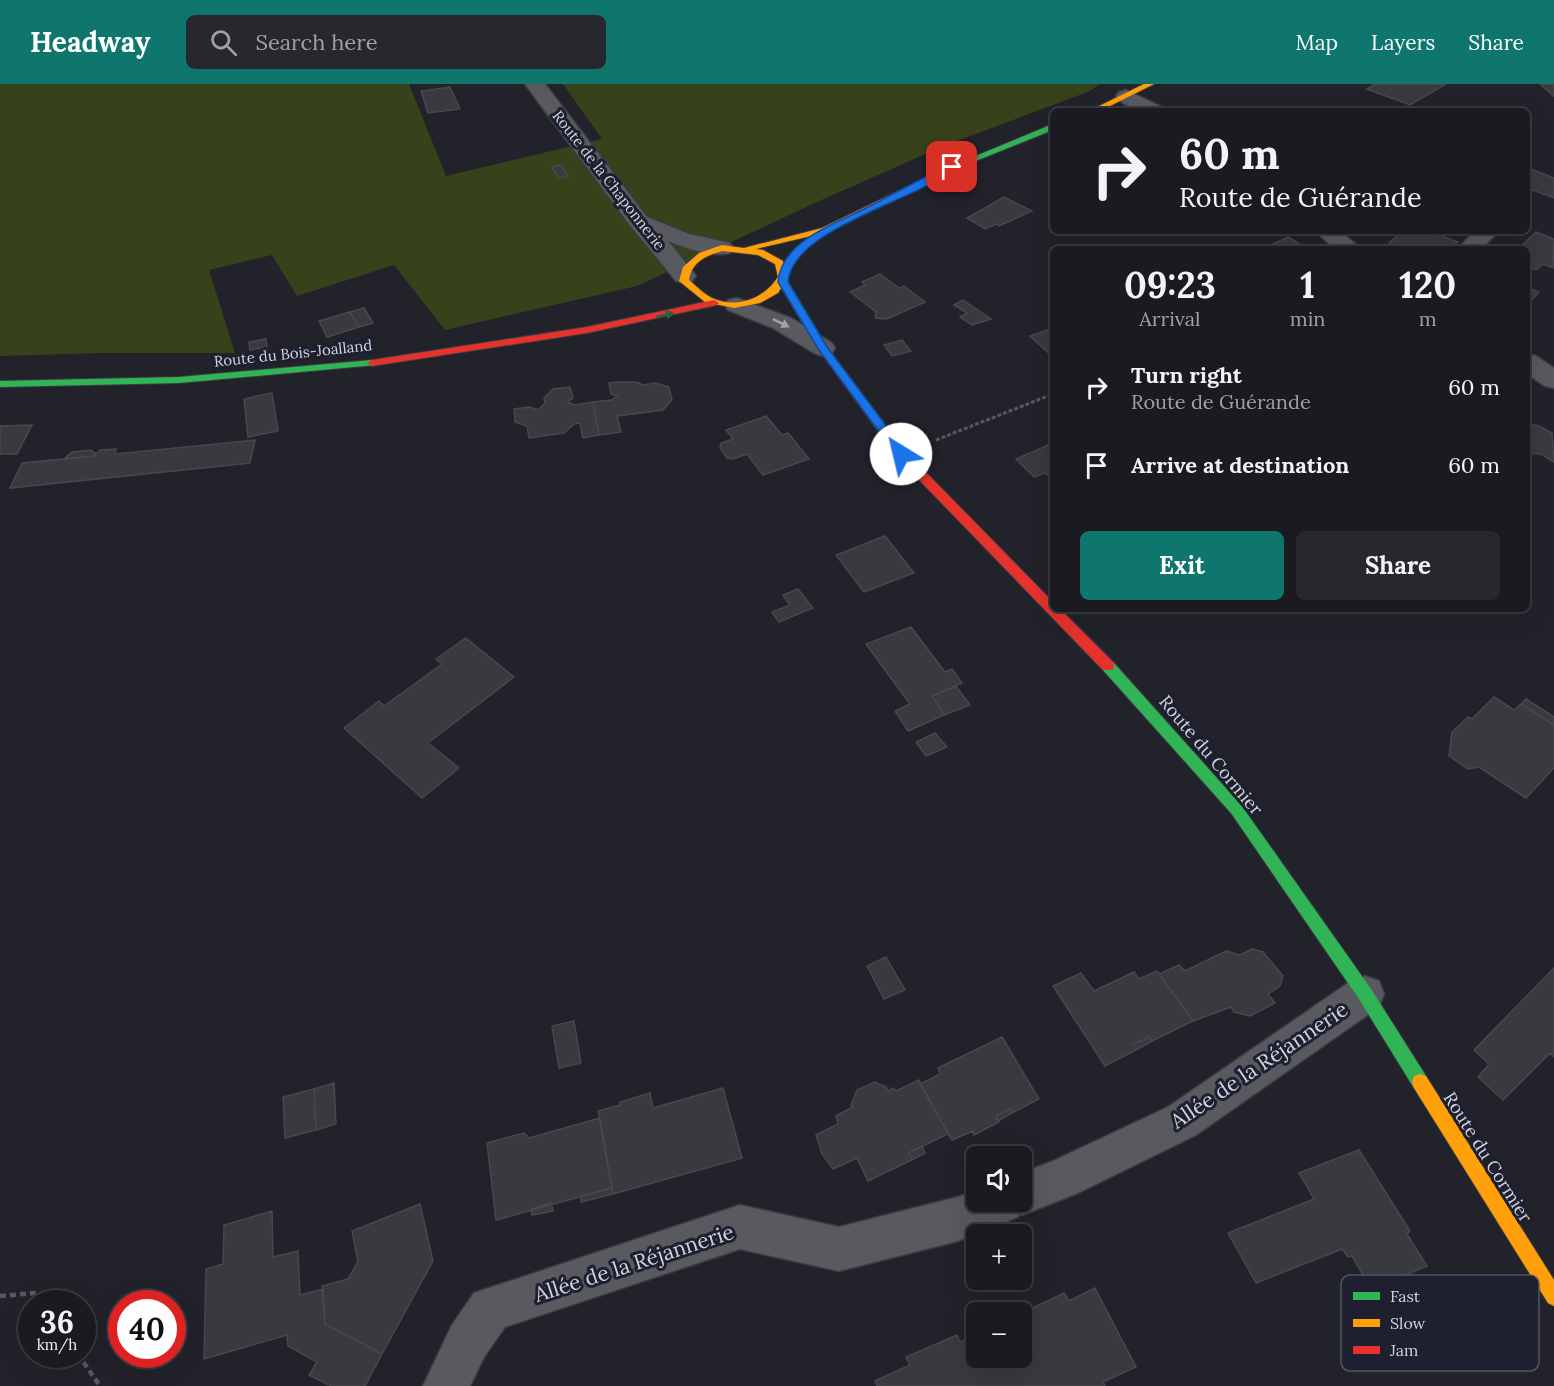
<!DOCTYPE html>
<meta charset="utf-8">
<style>
body{margin:0;font-family:Lora,serif;background:#27272d;color:#f1f3f6;height:100vh;display:flex;flex-direction:column;font-size:22px;white-space:nowrap}
*{box-sizing:border-box;margin:0}
p{font-size:20px;color:#9fa1a5}
.icon{flex:none;width:33px;height:33px;fill:none;stroke:currentColor;stroke-width:2;stroke-linecap:round;stroke-linejoin:round}
.map{position:relative;flex:1;overflow:hidden}
.sheet{position:absolute;left:1050px;top:162px;width:480px;height:366px;display:flex;flex-direction:column;background:#1a1a20;border-radius:9px;box-shadow:0 6px 24px #0002,0 0 0 2px #38383e}
.sheet>*{flex:none}
.top-card{position:absolute;left:1050px;top:24px;width:480px;height:126px;border-radius:9px;box-shadow:0 6px 24px #0002,0 0 0 2px #38383e;background:#1a1a20;color:#f1f3f6;overflow:hidden}
.tools{position:absolute;left:966px;top:1062px;display:grid;gap:12px}
.tools a{display:grid;place-items:center;width:66px;height:66px;border-radius:9px;background:#1a1a20;box-shadow:0 6px 24px #0002,0 0 0 2px #38383e;font-size:30px}
.speed{position:absolute;left:18px;top:1206px;display:flex;gap:12px;font-size:30px;font-weight:700;text-align:center}
.speed>*{display:grid;place-content:center;width:78px;height:78px;border-radius:50%;background:#1a1a20;box-shadow:0 6px 24px #0002,0 0 0 2px #38383e;line-height:1}
.speed small{font-size:15px;font-weight:400}
.speed .limit{border:9px solid #d22;background:#fff;color:#111}
.pin{position:absolute;display:grid;place-items:center;width:51px;height:51px;color:#fff;margin:-26px;border-radius:12px;box-shadow:0 3px 9px #0006}
.me{position:absolute;width:66px;margin:-33px;rotate:324deg;stroke-linejoin:round;filter:drop-shadow(0 0 4px #0008)}
.turn{display:flex;align-items:center;gap:21px;height:126px;padding:0 30px;font-size:27px}
.turn .icon{width:78px;height:78px;stroke-width:2.5}
.turn b{display:block;font-size:42px;line-height:51px}
.eta{display:flex;justify-content:space-evenly;align-items:center;height:102px;text-align:center}
.eta b{font-size:36px;font-weight:700;line-height:42px}
.button{display:flex;gap:12px;margin-top:auto;padding:12px 30px}
.button a{flex:1;height:69px;border-radius:9px;background:#0f766e;color:#fff;font-size:24px;font-weight:700;line-height:69px;text-align:center}
.button a+a{background:#27272d;color:#f1f3f6}
ul{padding:0;list-style:none}
li{display:flex;align-items:center;gap:18px;height:78px;padding:0 30px}
li div{flex:1}
li b{display:block;font-size:22px}
li em{font-style:normal}
header{display:flex;align-items:center;gap:36px;box-sizing:border-box;height:84px;padding:0 30px;background:#0f766e;color:#fff}
header strong{font-size:28px}
nav{display:flex;gap:33px;margin-inline-start:auto;font-size:21px}
.search{width:420px;height:54px;background:#27272d;display:flex;align-items:center;gap:15px;box-sizing:border-box;padding:0 21px;border-radius:9px;color:#9fa1a5;font-size:22px}
.map>svg:first-child{display:block}
</style>
<header>
<strong>Headway</strong>
<div class="search"><svg class="icon" aria-label="search" viewBox="0 0 24 24"><circle cx="10" cy="10" r="6"/><path d="M15 15l6 6"/></svg>Search here</div>
<nav><a>Map</a><a>Layers</a><a>Share</a></nav>
</header>
<div class="map">
<svg width="1554" height="1302" viewBox="0 0 1554 1302">
<rect width="100%" height="100%" fill="#22222b"/>
<path fill="#38421a" d="M0,0h409l37,92 156,-37 -39,-55h537l-12,8 -142,53 -129,57 -180,84 -192,44 -51,-65 -97,31 -25,-41 -63,15 26,83h-133l-102,3z"/>
<path fill="#393940" stroke="#47474f" stroke-width="1.5" d="M1375,0h71l-36,21 -43,-16z
M1554,0v12l-13,-11 10,-1z
M450,3l10,22 -32,4 -7,-22z
M561,81l7,11 -9,2 -7,-11z
M1531,85l23,9v20l-27,-10v-15z
M1004,113l28,14 -33,15 -3,-2 -11,5 -18,-11z
M1403,147h24l31,11 -5,3 3,1 -3,3h-61l4,-2 -7,-4z
M1536,148l18,7 -1,29 -10,-4 -7,6 -9,-3v-18h-9z
M1288,153l20,12 -44,-1z
M880,190l19,14 5,-2 21,16 -38,17 -12,-1 1,-6 -26,-20 15,-7 -3,-3z
M1527,203l12,5 -12,13z
M963,216l28,19 -19,6 -12,-8 7,-4 -13,-8z
M364,224l9,15 -14,4 -9,-15z
M350,228l9,15 -32,10 -8,-16z
M1053,244v29l-23,-21z
M266,255l1,8 -17,3 -1,-8z
M902,256l9,11 -19,5 -8,-11z
M618,298h19l6,3 12,-2 14,4 3,13 -9,10 -46,6 4,16 -22,3 -6,-33 19,-2 5,-4 -6,-2 -2,-11z
M570,303l3,11 -5,4 6,3 19,-3 6,33 -16,3 -3,-15 -6,1 -10,9 -35,5 -2,-12 -12,-4 -1,-13 16,-2 8,3 7,-7 -1,-5 9,-9z
M272,309l6,38 -30,6 -4,-38z
M766,332l16,19 6,-2 21,26 -46,16 -16,-21 -14,5 -6,-1 -7,-11 1,-4 12,-4 -7,-9z
M1529,340l10,2 13,7 2,29 -13,-8 -14,-1z
M32,341l-15,29h-17v-28z
M255,356l-5,23 -240,25 12,-25 72,-7 6,-6 16,-1 -1,5z
M1053,359v37l-8,-7 -11,4 -18,-18z
M91,366l4,3 -1,3 -30,3 8,-7z
M885,452l29,37 -50,19 -28,-37z
M798,505l15,19 -34,14 -7,-10 18,-7 -7,-10z
M911,543l34,45 7,-3 10,14 -30,13 12,19 -36,16 -13,-20 15,-7 -44,-60z
M466,554l48,39 -86,66 31,25 -37,30 -78,-70 35,-27 5,5 58,-42 -6,-5z
M956,602l14,19 -26,10 -12,-19z
M1494,613l20,13 7,-6 33,21v43l-28,30 -47,-31 -11,2 -19,-13 3,-24 16,-15 4,2z
M1526,615l28,18v8l-33,-21z
M935,649l12,14 -21,9 -10,-14z
M1252,865l11,3 20,24 -3,10 -12,8 7,9 -25,13 -16,-4 -3,-5 -38,14 -34,-47 20,-9 6,6 41,-20 14,4z
M886,873l19,33 -21,9 -17,-33z
M1554,884v89l-4,-4 -47,47 -25,-23 11,-13 -15,-14z
M1157,887l36,50 -41,20 -2,-4 -17,7 3,6 -31,16 -52,-80 28,-13 13,18 40,-19 5,7z
M574,937l7,42 -22,5 -7,-42z
M1002,953l37,62 -27,14 -2,-4 -14,7 3,6 -25,13 -1,-4 -21,9 -32,-56 20,-10 -2,-6z
M1150,953l2,4 -16,9 -3,-6z
M919,996l29,54 -40,19 4,7 -44,21 -11,-23 -24,11 -11,-15 -6,-19 22,-11 -2,-8 17,-9 -2,-2 6,-15 18,-8 11,5 2,4 5,-3 3,3z
M334,999l2,41 -20,6 -2,-41z
M723,1004l19,70 -129,36 -15,-83 22,-6v-3l30,-9 3,15z
M314,1005l2,41 -31,8 -2,-41z
M1010,1025l2,4 -14,8 -2,-5z
M600,1034l12,70 -116,32 -9,-77 37,-10 5,5z
M922,1062l3,7 -13,7 -4,-7z
M1359,1066l51,81 -3,3 20,32 -56,23 -19,-33 -4,1 -6,-8 -86,34 -28,-50 86,-34 -15,-26z
M612,1104l1,6 -32,8v-6z
M551,1119l2,8 -21,4 -1,-6z
M420,1120l13,57 -51,93 -57,-30 -3,-38 26,-7 10,-17 -6,-31z
M272,1127l1,46 25,-6 2,44 23,-6 2,35 57,30 -17,32h-34l-22,-11 8,-13 -29,-16 -1,-11 -83,24 2,-90 17,-5 1,-39z
M1095,1204l41,79 -33,15 2,4h-228l-2,-5 35,-16 -4,-8 51,-22 3,7 16,-7v23h46v-45l42,-20 5,8z"/>
<g fill="none" stroke-linecap="round" stroke-linejoin="round">
<defs>
<path id="street" d="M525,0h20l102,133 42,17 41,9 3,5 -3,5c-19,5 -44,-5 -62,-12l28,35 -4,5 -8,2 -8,-2 -47,-57z
M1126,6l36,17 3,4c-17,0 -38,1 -49,-15l3,-4z
M1315,147h25l21,18h-26z
M1475,147h24l-18,18h-24z
M737,214l54,20 41,25 3,5 -3,5 -9,3 -9,-3 -41,-25 -45,-18 -3,-5 3,-5z
M1527,270l9,2 18,12v20l-9,-2 -18,-12z
M1365,892l14,5 5,13 -5,13 -183,128 -118,58 -56,22 -3,-1 -1,3 -60,24 -119,30 -99,-22 -235,78 -21,30 -14,29h-47l29,-61 22,-32 266,-88 99,22 119,-30 18,-6v11h46v-29l31,-12 115,-54 183,-126z"/>
<path id="fast" d="M1053,40v6l-80,32 -7,-2z
M372,276l5,3 -1,2 -197,18 -179,4v-6l179,-4z
M1108,577l5,1 128,143 130,184 55,87 2,6 -2,6 -6,2 -6,-2 -55,-89 -128,-186 -128,-143 -1,-4 1,-4z"/>
<path id="slow" d="M1144,0h10l-54,27h-11z
M967,74l7,2 -146,72 -72,17 7,1 20,11 5,16 -10,16 -18,10 -26,5 -29,-6 -26,-21 4,-14 16,-14 23,-8 22,3 78,-20zM722,167l36,4 17,9 3,13c-14,22 -41,32 -66,21 -8,-4 -16,-12 -23,-18 3,-19 17,-24 33,-29z
M1420,990l6,2 128,204v26l-6,-3 -134,-215 -2,-6 2,-6z"/>
<path id="jam" d="M783,195l5,3 39,65 78,104 148,151v7h7l53,53 1,4 -1,4h-10l-206,-213 -78,-107 -41,-68z
M714,216l5,3 -2,2 -130,28 -215,33 -5,-3 5,-3 215,-33z"/>
</defs>
<use href="#street" stroke="#3b3c43" stroke-width="3"/>
<use href="#fast" stroke="#3b3c43" stroke-width="2"/>
<use href="#slow" stroke="#3b3c43" stroke-width="2"/>
<use href="#jam" stroke="#3b3c43" stroke-width="2"/>
<path stroke="#58585f" stroke-width="3" stroke-dasharray="4 2" stroke-linecap="butt" d="M936,356l117,-46"/>
<path stroke="#58585f" stroke-width="4.5" stroke-dasharray="6 4" stroke-linecap="butt" d="M0,1212l36,-3 7,11
M78,1270l22,32"/>
<use href="#street" fill="#595960" fill-rule="evenodd"/>
<use href="#fast" fill="#30b455" fill-rule="evenodd"/>
<use href="#slow" fill="#ff9f0a" fill-rule="evenodd"/>
<use href="#jam" fill="#e5322d" fill-rule="evenodd"/>
</g>
<defs><path id="oneway-solid" d="M-6-.8H1V-3.2L6.5 0L1 3.2V.8H-6Z" transform="scale(1.5)"/></defs>
<use fill="#266240" href="#oneway-solid" transform="translate(665 231) rotate(-12)"/>
<use fill="#a1a2ab" href="#oneway-solid" transform="translate(781 239) rotate(26)"/>
<path fill="#1a73e8" stroke="#114b97" stroke-width="1.5" d="M949,81l8,2c-38,33 -165,61 -169,115l39,65 78,104v5h-8l-78,-106 -41,-68c4,-43 60,-59 92,-76 27,-14 53,-28 79,-41z"/>
<g text-anchor="middle" dominant-baseline="central" stroke-width="6" stroke-linejoin="round" paint-order="stroke">
<g font-size="15" fill="#d1d2dd" stroke="#1e1f2f">
<text transform="translate(609 96) rotate(52)">Route de la Chaponnerie</text>
<text transform="translate(293 269) rotate(-6)">Route du Bois-Joalland</text>
</g>
<g font-size="18" fill="#d1d2dd" stroke="#1e1f2f">
<text transform="translate(1211 671) rotate(50)">Route du Cormier</text>
<text transform="translate(1488 1073) rotate(58)">Route du Cormier</text>
</g>
<g font-size="21" fill="#d1d2dd" stroke="#1e1f2f">
<text transform="translate(1259 981) rotate(-34)">Allée de la Réjannerie</text>
<text transform="translate(634 1179) rotate(-18)">Allée de la Réjannerie</text>
</g>
</g>
<rect x="1341" y="1191" width="198" height="96" rx="9" fill="#1e1f2f" stroke="#545563" stroke-width="1.5"/>
<rect x="1353" y="1208" width="27" height="8" fill="#30b455"/>
<rect x="1353" y="1235" width="27" height="8" fill="#ff9f0a"/>
<rect x="1353" y="1262" width="27" height="8" fill="#e5322d"/>
<g font-size="16" fill="#d1d2dd">
<text x="1390" y="1218">Fast</text>
<text x="1390" y="1245">Slow</text>
<text x="1390" y="1272">Jam</text>
</g>
</svg>
<div class="tools">
<a><svg class="icon" aria-label="sound" viewBox="0 0 24 24"><path d="M4 9h4l5-4v14l-5-4H4zM17 9q2 3 0 6"/></svg></a>
<a>+</a>
<a>−</a>
</div>
<div class="speed"><div>36<small>km/h</small></div><div class="limit">40</div></div>
<div class="pin" style="left:952px;top:83px;background:#d93025"><svg class="icon" aria-label="arrive" viewBox="0 0 24 24"><path d="M6 21V4h12l-3 4 3 4H6"/></svg></div>
<svg class="me" style="left:901px;top:370px" viewBox="-20 -20 40 40"><circle r="19" fill="#fff"/><path d="M0-13L10 11 0 6-10 11z" fill="#1a73e8"/></svg>
<div class="top-card">
<div class="turn"><svg class="icon" aria-label="right" viewBox="0 0 24 24"><path d="M7 20v-9h11M14 6l5 5-5 5"/></svg><div><b>60 m</b>Route de Guérande</div></div>
</div>
<section class="sheet">
<div class="eta">
<div><b>09:23</b><p>Arrival</p></div>
<div><b>1</b><p>min</p></div>
<div><b>120</b><p>m</p></div>
</div>
<ul>
<li><svg class="icon" aria-label="right" viewBox="0 0 24 24"><path d="M7 20v-9h11M14 6l5 5-5 5"/></svg><div><b>Turn right</b><p>Route de Guérande</p></div><em>60 m</em></li>
<li><svg class="icon" aria-label="arrive" viewBox="0 0 24 24"><path d="M6 21V4h12l-3 4 3 4H6"/></svg><div><b>Arrive at destination</b></div><em>60 m</em></li>
</ul>
<div class="button"><a>Exit</a><a>Share</a></div>
</section>
</div>
